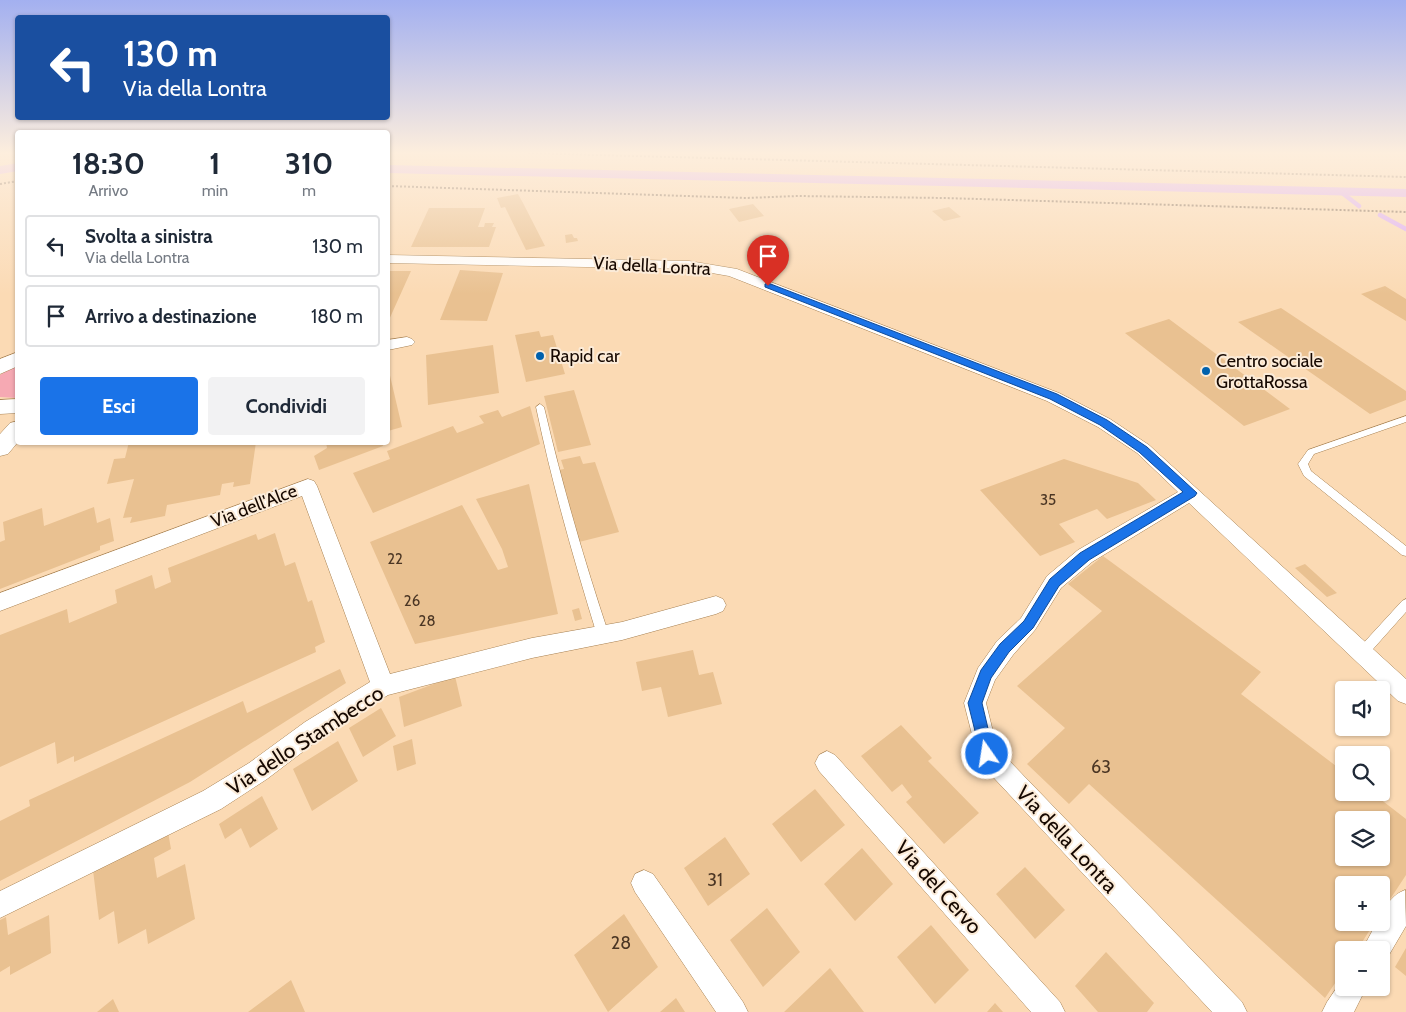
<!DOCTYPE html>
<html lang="it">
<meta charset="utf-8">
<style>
body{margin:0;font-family:Cabin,sans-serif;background:#f2f2f3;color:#1f2937;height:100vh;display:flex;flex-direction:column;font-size:19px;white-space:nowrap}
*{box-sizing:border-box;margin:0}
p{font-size:16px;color:#747a83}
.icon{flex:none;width:28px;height:28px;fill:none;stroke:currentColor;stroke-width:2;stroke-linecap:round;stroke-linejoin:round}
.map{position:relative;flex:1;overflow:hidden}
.panel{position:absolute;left:15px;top:130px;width:375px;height:315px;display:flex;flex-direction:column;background:#fff;border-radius:5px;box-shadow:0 1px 4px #0004}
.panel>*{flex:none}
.top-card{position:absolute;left:15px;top:15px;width:375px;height:105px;border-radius:5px;box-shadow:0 1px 4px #0004;background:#1a4fa0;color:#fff;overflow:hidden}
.buttons{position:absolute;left:1335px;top:681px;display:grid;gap:10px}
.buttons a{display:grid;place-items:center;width:55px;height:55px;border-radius:5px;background:#fff;box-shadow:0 1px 4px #0004;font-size:25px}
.pin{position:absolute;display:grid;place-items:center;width:42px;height:42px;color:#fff;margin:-51px -21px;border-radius:50% 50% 50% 0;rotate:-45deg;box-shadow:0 0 5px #0007}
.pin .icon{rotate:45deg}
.me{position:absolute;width:55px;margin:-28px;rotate:347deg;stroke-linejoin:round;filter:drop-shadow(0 0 4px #0008)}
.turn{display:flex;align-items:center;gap:18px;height:105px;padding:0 25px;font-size:22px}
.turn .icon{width:65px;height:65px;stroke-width:2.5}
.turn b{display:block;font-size:35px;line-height:42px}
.eta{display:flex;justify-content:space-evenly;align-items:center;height:85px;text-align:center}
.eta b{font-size:30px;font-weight:700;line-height:35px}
.button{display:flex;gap:10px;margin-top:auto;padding:10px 25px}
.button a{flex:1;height:58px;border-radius:5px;background:#1a73e8;color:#fff;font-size:20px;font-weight:700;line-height:58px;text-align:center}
.button a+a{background:#f2f2f3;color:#1f2937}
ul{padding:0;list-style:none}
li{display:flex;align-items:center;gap:15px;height:62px;margin:0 10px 8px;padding:0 15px;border:2px solid #e0e1e3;border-radius:5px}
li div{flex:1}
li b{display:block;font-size:19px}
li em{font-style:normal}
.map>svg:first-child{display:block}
</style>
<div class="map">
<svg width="1406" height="1012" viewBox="0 0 1406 1012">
<rect width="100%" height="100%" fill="#fbdab4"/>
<path fill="#f6a9b3" d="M17,364v34l-17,-1v-22z"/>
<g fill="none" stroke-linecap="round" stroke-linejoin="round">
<path stroke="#dbaafb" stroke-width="4.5" d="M1341,192l18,14
M1380,215l26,14"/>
<path fill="#dbaafb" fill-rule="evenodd" d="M18,163v8l-18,3v-8z
M388,165l1018,24v8l-1018,-24z"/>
</g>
<path fill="#e9c191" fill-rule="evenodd" d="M518,194l5,9 22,43 -19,4 -21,-43 -4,1 -4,-10z
M753,204l11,12 -25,6 -10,-13z
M949,207l12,10 -17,4 -12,-10z
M429,208h56l-7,19h6l1,-4h9l-2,4h4l-7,20h-78z
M572,234l2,4h3l1,3 -12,2 -1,-8z
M460,270l43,3 -16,48 -47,-1z
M388,271h23l-23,51z
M1385,286l21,13v22l-45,-27z
M1281,308l125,83v9l-36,14 -132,-92z
M1169,319l121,90 -46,17 -119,-93z
M539,331l2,6 12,-2 12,39 -39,8 -11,-47z
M493,345l6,48 -71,12 -2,-50z
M388,367l14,60 -14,4z
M574,390l17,55 -33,7 -14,-56z
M530,406l10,38 -167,69 -20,-40 37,-14 -3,-8 66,-25 4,7 27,-10 -5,-7 19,-6 4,7z
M129,442h127l-6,42 -17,3 1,-5 -12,2 -2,11 -53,10 -2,11 -35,7 2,-6 -9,1 11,-39 -27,5 7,-25 11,-1z
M326,442h56l1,4 -64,24 -5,-14 13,-8z
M580,456l3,8 12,-2 24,70 -40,10 -21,-72 6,-1 -3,-9z
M1064,459l74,24 18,17 -49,19 -10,-10 -38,15 16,18 -35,14 -60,-66z
M529,484l29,130 -143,30 -45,-102 92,-37 36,65 10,-3 -6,-18 -26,-50z
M94,507l3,16 13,-5 4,23 -14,5v4l-100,39v-47l5,-2 -2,-18 39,-14 2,18z
M275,533l10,33 10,-4 13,40 4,-2 13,42 -10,5 1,5 -242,110v-6l-17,8 -2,-22 -55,25v-132l67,-26 2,14 48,-20 -2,-13 37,-15 3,14 16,-7 -3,-14 88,-34 2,6z
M1103,556l158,116 -20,22 103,78v20h27l35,27v56l-25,38v-28h-37v37h31l-18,28h-13v20l-19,28 -236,-214 -20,20 -42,-40 38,-36 -48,-42 85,-75 -34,-27zM1344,820h37v38h-37z
M1305,564l32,29 -10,4 -32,-29z
M579,608l3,11 -7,2 -3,-11z
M693,650l6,25 14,-3 9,32 -54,13 -7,-30 -19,4 -6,-29z
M340,669l6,14 -156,99 -190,99v-60l30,-15 -1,-6 214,-99 4,12z
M455,676l7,30 -58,21 -5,-30z
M381,708l15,28 -33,21 -14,-29z
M901,725l31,33 -4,3 51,52 -35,31 -38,-42 6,-5 -10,-13 -10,8 -31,-36z
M412,739l4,25 -19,7 -4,-25z
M338,741l20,40 -46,30 -19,-42z
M815,789l30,36 -44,37 -29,-38z
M262,796l16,33 -28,19 -9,-20 -16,11 -6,-15z
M168,832l3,17 -17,9 3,20 28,-14 10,55 -47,25 -2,-15 -28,15 -4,-33 -15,9 -6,-50z
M725,837l25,37 -42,32 -24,-38z
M862,848l31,36 -38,37 -31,-37z
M1025,867l40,43 -30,29 -39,-45z
M767,908l33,44 -37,35 -33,-47z
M624,914l34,53 -50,45 -34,-57z
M49,915l2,38 -41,22v-9l-10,6v-52l6,-3 2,18z
M931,925l38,45 -34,34 -38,-47z
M1406,948v28l-11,-9z
M1106,952l48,51 -7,9h-49l-23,-26z
M830,968l34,44h-80z
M291,980l14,32h-57z
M676,998l9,14h-25z
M113,999l6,13h-22z
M995,1003l8,9h-16z"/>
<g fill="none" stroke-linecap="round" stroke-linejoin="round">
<defs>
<path id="service" d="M540,404l4,3c18,77 40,153 65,228l-2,4 -4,1 -4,-1 -2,-4c-23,-75 -45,-151 -61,-228z
M1406,416v6l-92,32 -6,10 3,7 95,75v10l-4,-1 -98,-79 -6,-12 10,-14z
M1406,599v13l-40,45 -4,1 -4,-1 -2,-4 2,-4 44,-48z"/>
<path id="minor" d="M388,255l301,6 48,8 322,124 51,26 39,26 257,234v25l-8,-3 -209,-198 -97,59 -31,26 -26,42 -22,25 -18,25 -9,23 11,45 245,254 5,10h-35l-233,-250 -15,-59 14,-35 19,-27 24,-23 26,-42 31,-26 100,-58 -41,-39 -39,-26 -51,-26 -318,-125 -40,-7 -301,-6z
M407,337l5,2 3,3 -3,3 -24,5v-10z
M308,479l6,2 3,5 73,188 142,-36 90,-16 94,-26 7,3 3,6 -3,6 -7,3 -94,26 -90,18 -144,37 -67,43 -54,41 -46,30 -221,109v-27l203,-100 46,-28 56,-41 65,-40 -68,-186 -302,115v-18z
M827,751l8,4 225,247 5,10h-34l-212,-241 -4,-8 4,-8z
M644,870l9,4 90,128 5,10h-32l-81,-120 -4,-9 4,-9z
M1405,890l1,36 -20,34 -5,2v-12h-19l15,-28h4c0,-13 12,-28 24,-32z
M1344,977v11h22l-12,24h-32l5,-10z"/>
<path id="tertiary" d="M18,352v14l-18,8v-15z
M18,399v14l-18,1v-14z
M18,421v21l-10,12 -8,2v-22l10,-11z"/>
</defs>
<use href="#service" stroke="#a68051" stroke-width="1"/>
<use href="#minor" stroke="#a68051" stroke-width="1"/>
<use href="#tertiary" stroke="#a68051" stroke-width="1"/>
<path stroke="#806953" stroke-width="2" stroke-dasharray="2 2" stroke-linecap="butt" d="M528,153l878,24
M0,184l18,-3
M388,186l358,12 51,-2 148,2 461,14"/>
<use href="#service" fill="#fff" fill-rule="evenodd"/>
<use href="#minor" fill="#fff" fill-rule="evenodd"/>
<use href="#tertiary" fill="#fff" fill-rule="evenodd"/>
</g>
<linearGradient id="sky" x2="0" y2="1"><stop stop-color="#a3b0f0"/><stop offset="0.52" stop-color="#fdeedd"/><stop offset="1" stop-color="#fdeedd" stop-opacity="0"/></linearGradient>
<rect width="1406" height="294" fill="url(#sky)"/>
<path fill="#1a73e8" stroke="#114b97" d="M768,283l289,111 50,26 40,27 50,46 -2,3 -106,64 -30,26 -26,42 -24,24 -18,26 -9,25 12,51 -2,5 -5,2 -5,-2 -14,-56 13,-33 19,-26 24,-23 26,-42 30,-26 103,-61 -44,-40 -39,-27 -50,-26 -285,-112v-3z"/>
<g fill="#0061ad" stroke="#fbebd8" stroke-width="2">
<circle cx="540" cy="356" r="5"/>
<circle cx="1206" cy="371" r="5"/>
</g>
<g text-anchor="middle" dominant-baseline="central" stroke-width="4" stroke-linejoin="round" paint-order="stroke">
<g font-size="15" fill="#4b3624">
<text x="1048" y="500">35</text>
<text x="395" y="559">22</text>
<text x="412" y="601">26</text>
<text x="427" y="621">28</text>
</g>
<g font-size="18" fill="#160800" stroke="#fbebd8">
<text transform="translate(652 266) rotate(3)">Via della Lontra</text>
<text transform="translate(254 506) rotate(-21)">Via dell'Alce</text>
</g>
<g font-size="18" fill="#160800" stroke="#fbebd8" text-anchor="start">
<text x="550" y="356">Rapid car</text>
<text x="1216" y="361">Centro sociale<tspan x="1216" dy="21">GrottaRossa</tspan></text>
</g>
<g font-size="18" fill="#4b3624">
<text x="1101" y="767">63</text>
<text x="715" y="880">31</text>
<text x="621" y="943">28</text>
</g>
<g font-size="21" fill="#160800" stroke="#fbebd8">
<text transform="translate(305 740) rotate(-33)">Via dello Stambecco</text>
<text transform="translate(1067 839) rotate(47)">Via della Lontra</text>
<text transform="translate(939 887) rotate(48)">Via del Cervo</text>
</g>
</g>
</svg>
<div class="buttons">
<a><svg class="icon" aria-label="sound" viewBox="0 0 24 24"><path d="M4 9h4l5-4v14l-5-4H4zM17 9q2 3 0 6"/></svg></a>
<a><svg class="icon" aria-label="search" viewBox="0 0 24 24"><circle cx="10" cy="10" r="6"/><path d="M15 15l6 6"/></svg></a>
<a><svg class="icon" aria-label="layers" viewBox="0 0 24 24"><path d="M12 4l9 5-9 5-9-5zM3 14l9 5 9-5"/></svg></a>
<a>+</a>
<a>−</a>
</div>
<div class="pin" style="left:768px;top:286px;background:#d93025"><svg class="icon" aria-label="arrive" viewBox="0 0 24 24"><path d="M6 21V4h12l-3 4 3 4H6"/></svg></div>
<svg class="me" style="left:987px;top:754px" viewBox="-20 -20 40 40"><circle r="17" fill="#1a73e8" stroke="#fff" stroke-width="3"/><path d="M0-11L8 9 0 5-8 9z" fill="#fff"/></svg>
<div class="top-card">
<div class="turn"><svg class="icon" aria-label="left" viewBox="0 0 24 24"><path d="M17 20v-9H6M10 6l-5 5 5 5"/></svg><div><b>130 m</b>Via della Lontra</div></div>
</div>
<section class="panel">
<div class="eta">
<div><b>18:30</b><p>Arrivo</p></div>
<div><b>1</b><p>min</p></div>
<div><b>310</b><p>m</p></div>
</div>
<ul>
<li><svg class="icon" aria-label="left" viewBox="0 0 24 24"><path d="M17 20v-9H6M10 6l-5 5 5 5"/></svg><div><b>Svolta a sinistra</b><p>Via della Lontra</p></div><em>130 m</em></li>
<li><svg class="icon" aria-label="arrive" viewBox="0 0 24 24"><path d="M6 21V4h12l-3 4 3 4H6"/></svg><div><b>Arrivo a destinazione</b></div><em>180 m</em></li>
</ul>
<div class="button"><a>Esci</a><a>Condividi</a></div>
</section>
</div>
